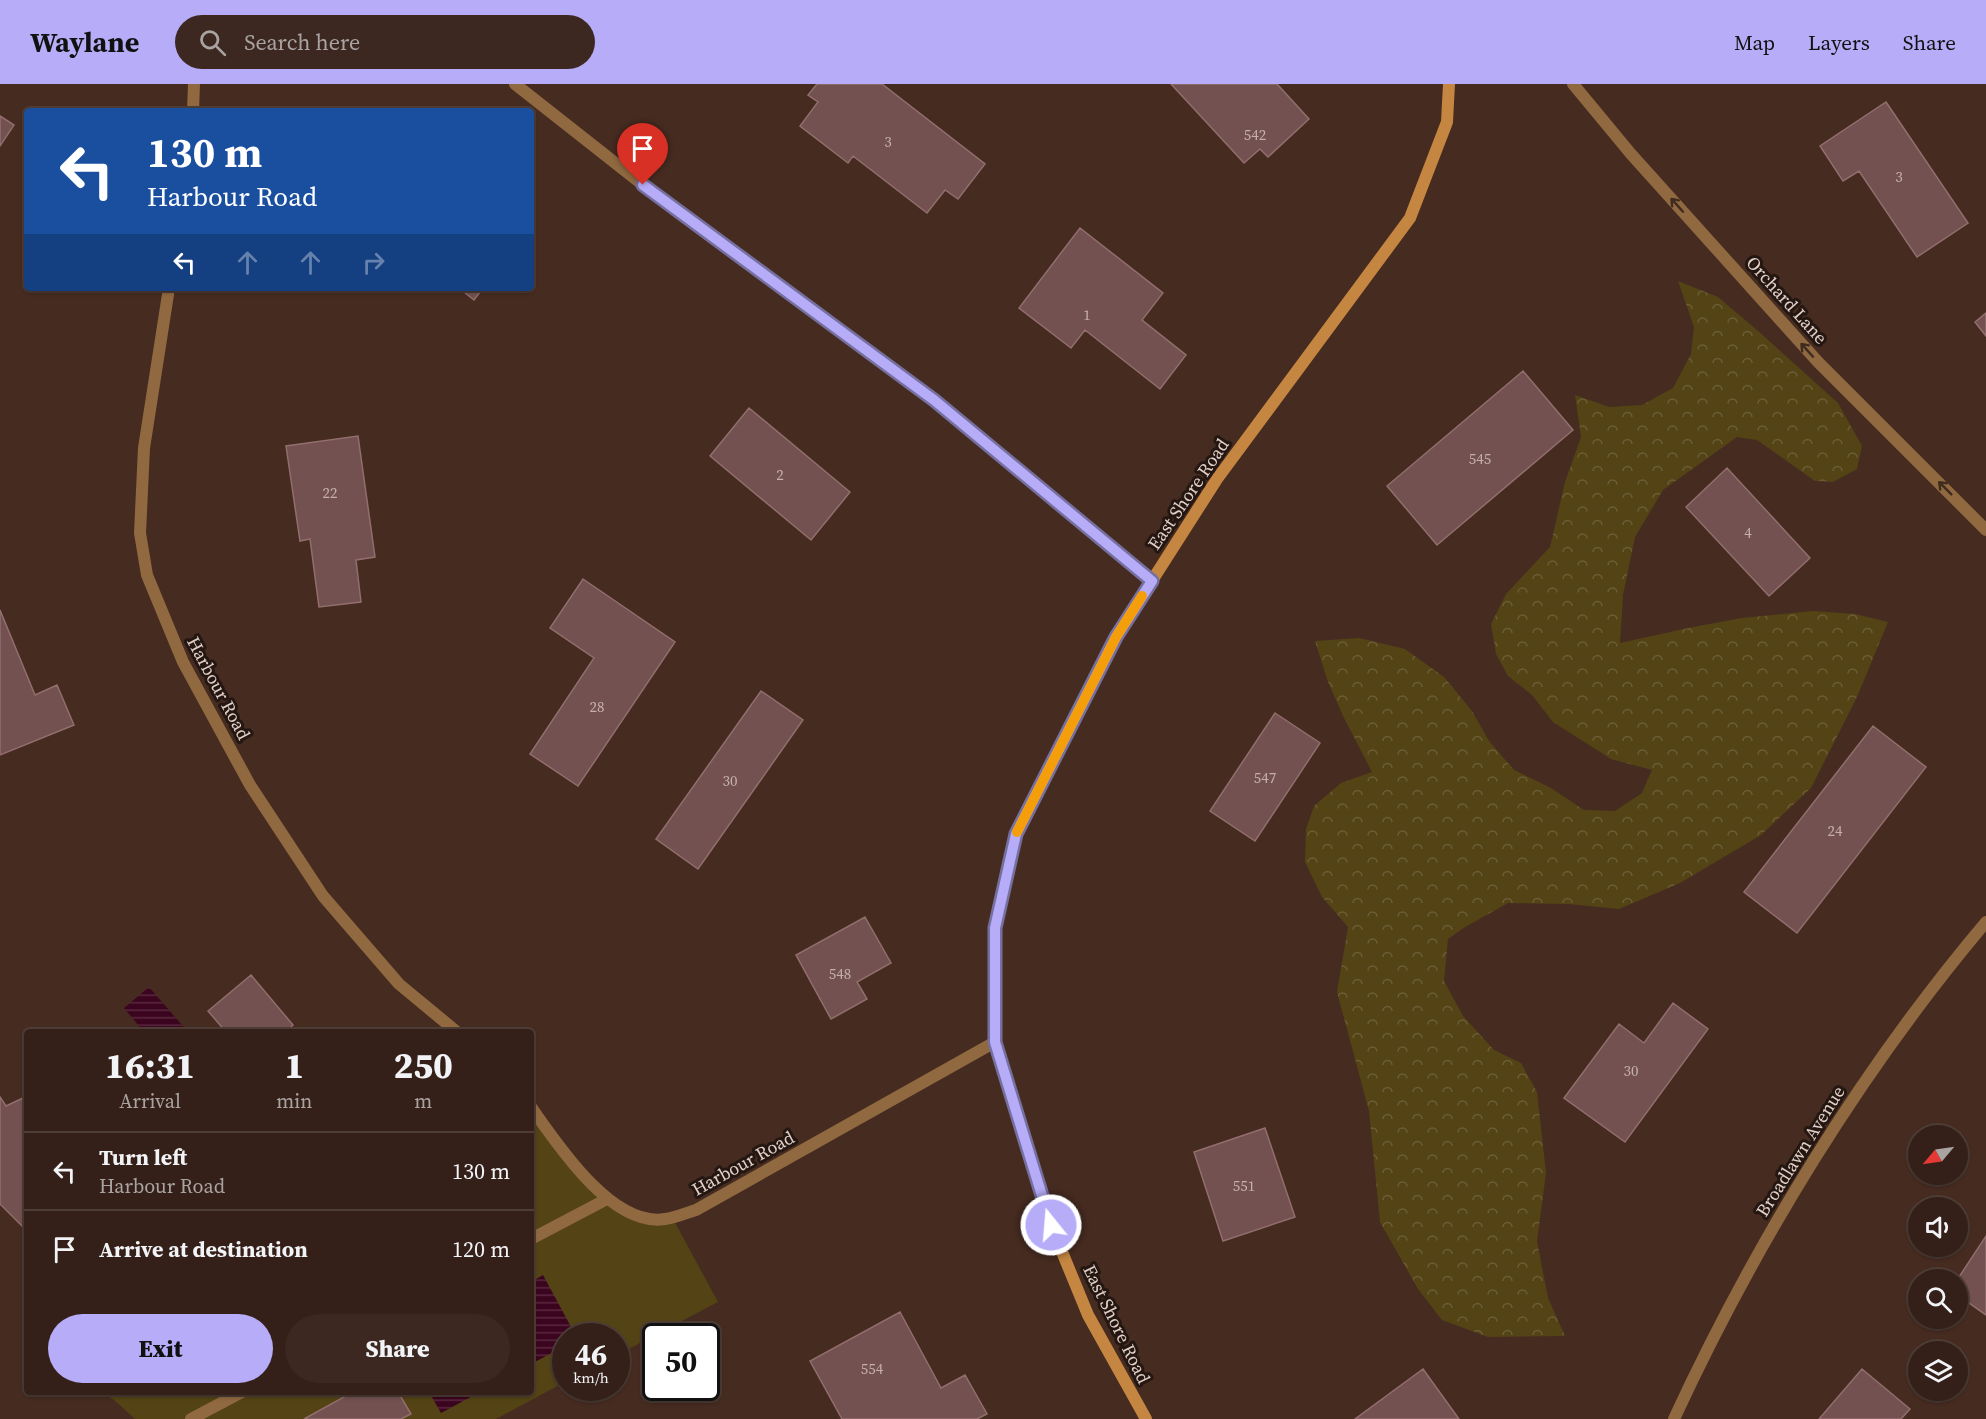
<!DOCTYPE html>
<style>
body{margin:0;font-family:"Source Serif 4",serif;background:#3c2821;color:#f1f3f6;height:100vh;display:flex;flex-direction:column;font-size:22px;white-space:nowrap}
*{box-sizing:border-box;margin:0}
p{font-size:20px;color:#a9a3a2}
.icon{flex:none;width:33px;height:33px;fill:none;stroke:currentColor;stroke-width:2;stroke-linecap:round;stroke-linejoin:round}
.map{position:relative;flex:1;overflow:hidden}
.drawer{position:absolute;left:24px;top:945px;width:510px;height:366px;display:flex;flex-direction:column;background:#342018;border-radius:6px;box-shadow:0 2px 4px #0004,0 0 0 2px #4e3e37}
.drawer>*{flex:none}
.guide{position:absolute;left:24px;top:24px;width:510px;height:183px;border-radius:6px;box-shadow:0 2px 4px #0004,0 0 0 2px #4e3e37;background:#1a4fa0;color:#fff;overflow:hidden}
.needle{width:39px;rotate:241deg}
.fabs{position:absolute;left:1908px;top:1041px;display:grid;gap:12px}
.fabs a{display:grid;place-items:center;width:60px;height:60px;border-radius:50%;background:#342018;box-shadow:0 2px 4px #0004,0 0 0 2px #4e3e37;font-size:30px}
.speed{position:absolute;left:552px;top:1239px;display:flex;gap:12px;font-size:30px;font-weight:700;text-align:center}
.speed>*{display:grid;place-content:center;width:78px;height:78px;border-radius:50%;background:#342018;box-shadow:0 2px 4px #0004,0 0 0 2px #4e3e37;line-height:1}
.speed small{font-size:15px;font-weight:400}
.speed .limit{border:3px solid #111;border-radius:9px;background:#fff;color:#111}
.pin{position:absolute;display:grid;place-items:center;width:51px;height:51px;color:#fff;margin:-62px -26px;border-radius:50% 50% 50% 0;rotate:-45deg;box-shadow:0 0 6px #0007}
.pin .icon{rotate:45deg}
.me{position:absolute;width:66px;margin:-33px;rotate:343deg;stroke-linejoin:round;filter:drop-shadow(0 0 4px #0008)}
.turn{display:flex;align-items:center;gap:21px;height:126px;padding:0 24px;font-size:27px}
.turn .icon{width:78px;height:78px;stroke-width:2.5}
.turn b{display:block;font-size:42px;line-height:51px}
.lanes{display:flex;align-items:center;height:57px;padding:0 24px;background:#0003;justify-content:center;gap:30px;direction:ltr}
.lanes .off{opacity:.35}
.eta{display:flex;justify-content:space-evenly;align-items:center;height:102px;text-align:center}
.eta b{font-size:36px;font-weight:800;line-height:42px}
.action{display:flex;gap:12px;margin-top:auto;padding:12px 24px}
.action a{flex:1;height:69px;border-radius:36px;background:#b6acf8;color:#111;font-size:24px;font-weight:800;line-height:69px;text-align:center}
.action a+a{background:#3c2821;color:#f1f3f6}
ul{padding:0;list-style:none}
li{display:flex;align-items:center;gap:18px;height:78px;padding:0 24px;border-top:2px solid #4e3e37}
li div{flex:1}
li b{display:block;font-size:22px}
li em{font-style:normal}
header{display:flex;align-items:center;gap:36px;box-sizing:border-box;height:84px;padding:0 30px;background:#b6acf8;color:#111}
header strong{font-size:28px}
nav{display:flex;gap:33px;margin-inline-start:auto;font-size:21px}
.search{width:420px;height:54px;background:#3c2821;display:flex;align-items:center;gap:15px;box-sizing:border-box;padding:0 21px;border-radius:33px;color:#a9a3a2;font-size:22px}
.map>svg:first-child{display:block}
</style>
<header>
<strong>Waylane</strong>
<div class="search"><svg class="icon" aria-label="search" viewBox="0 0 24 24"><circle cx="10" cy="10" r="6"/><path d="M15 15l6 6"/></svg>Search here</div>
<nav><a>Map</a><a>Layers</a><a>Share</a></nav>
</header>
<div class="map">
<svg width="1986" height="1335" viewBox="0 0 1986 1335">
<defs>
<pattern id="forest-crowns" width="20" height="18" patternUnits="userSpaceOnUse" patternTransform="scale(1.5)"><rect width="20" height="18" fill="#534315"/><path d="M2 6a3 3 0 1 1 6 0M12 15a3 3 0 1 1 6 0" fill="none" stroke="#6b5d36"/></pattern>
<pattern id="water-rules" width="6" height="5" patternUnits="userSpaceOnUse" patternTransform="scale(1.5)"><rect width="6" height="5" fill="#3c051f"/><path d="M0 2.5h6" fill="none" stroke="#58283e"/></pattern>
</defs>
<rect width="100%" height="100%" fill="#462b20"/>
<path fill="#534315" d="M538,1032l39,54 63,48 32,-1 46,85 -101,53 -1,-19h-50l-1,46 -69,37h-361l-21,-19 -13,-8h430v-272z"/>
<path fill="url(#forest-crowns)" d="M1678,197l40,16 39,33 81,73 24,43 -5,23 -24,13 -18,-1 -58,-41 -20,-3 -74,53 -28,47 -12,58 -3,48 73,-16 49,-9 71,-7 42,3 33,8 -31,75 -46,91 -50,47 -81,48 -61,26 -51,-5 -60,-1 -43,24 -17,12 -4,42 19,35 31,34 27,13 16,29 9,81 -9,68 11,57 17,38 -77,1 -46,-17 -24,-31 -38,-67 -11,-111 -32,-119 11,-65 -26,-30 -17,-35 1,-33 8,-23 27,-23 31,-11 -28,-54 -16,-36 -13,-41 44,-3 46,11 39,28 28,34 17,30 25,29 37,18 33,22 31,1 27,-18 10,-23 -41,-11 -58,-37 -21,-27 -24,-19 -12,-22 -5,-30 15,-30 44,-47 15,-65 16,-45 -6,-42 34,12 33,-2 31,-17 18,-34 3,-27z"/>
<path fill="url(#water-rules)" d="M149,903l39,45h-44l-20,-24z
M543,1191l33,61h-10l-1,10 -34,18v-82z
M429,1308h51l-39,21z"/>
<path fill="#725150" stroke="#926e6d" stroke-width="1.5" d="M817,0h65l103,80 -27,35 -13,-9 -18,23 -74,-57 -5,7 -48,-37 18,-24 -10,-7z
M1171,0h106l32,35 -41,38 -8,-8 -16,14z
M1886,18l82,121 -51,34 -58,-86 -16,10 -23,-35z
M0,32l14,9 -14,21z
M1080,144l83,65 -21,27 44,35 -26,34 -75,-59 -14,18 -52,-40z
M459,204h24l-9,12z
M1986,229v23l-11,-14z
M1523,287l50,59 -136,115 -50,-59z
M749,324l101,84 -39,48 -101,-84z
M358,352l17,121 -19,3 5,42 -42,5 -9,-68 -10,2 -14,-95z
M1727,384l83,90 -41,38 -83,-89z
M583,495l92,63 -97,144 -48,-32 64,-96 -44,-30z
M0,526l35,85 22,-10 17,40 -74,30z
M761,607l42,29 -105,149 -42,-30z
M1275,629l45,30 -65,98 -45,-30z
M1873,642l53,41 -129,166 -53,-41z
M865,833l26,46 -34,19 10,17 -36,20 -35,-64z
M251,891l42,50 -7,7h-60l-18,-21z
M1673,919l35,26 -83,113 -61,-44 55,-74 25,19z
M0,1013l6,9 17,-8 4,6v118l-4,5 -23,-23z
M1265,1044l30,89 -72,24 -29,-89z
M1986,1152v79l-28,-20 -1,-15z
M900,1228l41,76 24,-13 22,39 -10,5h-135l-32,-58z
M1423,1285l36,50h-104z
M1862,1285l48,40 -9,10h-82z
M353,1308h45l13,22 -10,5h-97z"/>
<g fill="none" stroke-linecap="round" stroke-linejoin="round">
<path stroke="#906940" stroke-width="12" d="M531,1155l76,-40
M191,1335l51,-27"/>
<path stroke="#906940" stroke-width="12" d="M515,0l165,130 254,186 218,181
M1573,0l58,70 187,208 168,168
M193,27l1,-27
M169,204l-25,160 -4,85 7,42 36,87 67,123 73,111 76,88 58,48
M531,1023c26,37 81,121 134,112 10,-1 21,-6 31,-9l299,-168
M1674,1335c81,-175 187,-349 312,-497"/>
<path stroke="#c48640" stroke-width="12" d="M1146,1335l-58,-104 -37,-90 -56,-183v-114l21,-94 100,-197 101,-158 193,-261 37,-96 2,-38"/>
</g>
<defs><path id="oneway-shaft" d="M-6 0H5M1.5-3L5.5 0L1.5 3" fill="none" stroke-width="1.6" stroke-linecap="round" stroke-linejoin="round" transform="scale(1.5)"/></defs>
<g stroke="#3f2c1e">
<use href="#oneway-shaft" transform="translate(1677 121) rotate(-132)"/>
<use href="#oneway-shaft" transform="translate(1807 266) rotate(-132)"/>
<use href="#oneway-shaft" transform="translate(1945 404) rotate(-135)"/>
</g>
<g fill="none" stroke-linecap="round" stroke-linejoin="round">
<defs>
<path id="route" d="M643,101l291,215 218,181 -36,56 -100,197 -21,94v114l56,183"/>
</defs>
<use href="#route" stroke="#7670a1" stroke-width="15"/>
<use href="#route" stroke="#b6acf8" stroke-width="10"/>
<path stroke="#f59e0b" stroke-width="10" d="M1017,748l99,-195 26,-41"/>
</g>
<g text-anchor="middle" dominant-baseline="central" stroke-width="6" stroke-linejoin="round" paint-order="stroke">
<g font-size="15" fill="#c6b0aa">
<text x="1255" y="50">542</text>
<text x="888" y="57">3</text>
<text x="1899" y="92">3</text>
<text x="1087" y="230">1</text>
<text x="1480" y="374">545</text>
<text x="780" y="390">2</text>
<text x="330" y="408">22</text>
<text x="1748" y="448">4</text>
<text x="597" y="622">28</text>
<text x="1265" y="693">547</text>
<text x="730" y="696">30</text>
<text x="1835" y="746">24</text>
<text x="840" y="889">548</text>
<text x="1631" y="986">30</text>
<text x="1244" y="1101">551</text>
<text x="872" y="1284">554</text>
</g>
<g font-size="18" fill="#e2d0c8" stroke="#241712">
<text transform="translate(1787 216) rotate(48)">Orchard Lane</text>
<text transform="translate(1188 410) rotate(-56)">East Shore Road</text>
<text transform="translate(219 604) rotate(62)">Harbour Road</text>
<text transform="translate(1800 1067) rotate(-58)">Broadlawn Avenue</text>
<text transform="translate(743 1079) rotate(-29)">Harbour Road</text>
<text transform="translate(1117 1240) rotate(64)">East Shore Road</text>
</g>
</g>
</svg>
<div class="fabs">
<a><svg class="needle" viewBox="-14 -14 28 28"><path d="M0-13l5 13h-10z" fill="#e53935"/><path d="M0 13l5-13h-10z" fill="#a9a3a2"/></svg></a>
<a><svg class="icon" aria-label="sound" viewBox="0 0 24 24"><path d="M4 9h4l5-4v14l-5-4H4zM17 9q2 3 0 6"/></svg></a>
<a><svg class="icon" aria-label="search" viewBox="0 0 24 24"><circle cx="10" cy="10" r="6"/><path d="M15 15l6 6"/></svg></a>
<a><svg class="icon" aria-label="layers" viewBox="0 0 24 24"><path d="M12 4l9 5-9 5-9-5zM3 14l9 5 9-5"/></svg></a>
</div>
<div class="speed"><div>46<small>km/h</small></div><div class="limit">50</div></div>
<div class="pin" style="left:643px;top:101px;background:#d93025"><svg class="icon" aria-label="arrive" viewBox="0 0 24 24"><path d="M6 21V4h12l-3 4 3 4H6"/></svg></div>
<svg class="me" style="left:1051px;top:1141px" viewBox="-20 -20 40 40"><circle r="17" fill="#b6acf8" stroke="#fff" stroke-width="3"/><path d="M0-11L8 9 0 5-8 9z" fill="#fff"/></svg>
<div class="guide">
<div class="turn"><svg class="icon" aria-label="left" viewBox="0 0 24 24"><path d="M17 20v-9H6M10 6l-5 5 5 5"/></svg><div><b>130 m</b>Harbour Road</div></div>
<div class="lanes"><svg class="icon" aria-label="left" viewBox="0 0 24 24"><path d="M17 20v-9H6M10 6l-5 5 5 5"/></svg><svg class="icon off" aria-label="ahead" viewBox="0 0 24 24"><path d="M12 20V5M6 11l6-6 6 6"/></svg><svg class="icon off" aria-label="ahead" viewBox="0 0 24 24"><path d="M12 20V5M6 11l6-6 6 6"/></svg><svg class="icon off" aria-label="right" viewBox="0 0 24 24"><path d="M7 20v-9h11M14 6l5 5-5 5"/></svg></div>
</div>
<section class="drawer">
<div class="eta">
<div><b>16:31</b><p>Arrival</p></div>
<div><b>1</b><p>min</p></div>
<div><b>250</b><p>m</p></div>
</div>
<ul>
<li><svg class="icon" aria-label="left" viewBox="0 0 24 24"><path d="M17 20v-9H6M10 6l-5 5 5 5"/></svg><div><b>Turn left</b><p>Harbour Road</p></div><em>130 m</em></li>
<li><svg class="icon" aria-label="arrive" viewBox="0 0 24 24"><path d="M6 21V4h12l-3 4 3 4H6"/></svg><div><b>Arrive at destination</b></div><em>120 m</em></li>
</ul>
<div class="action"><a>Exit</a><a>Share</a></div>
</section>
</div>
